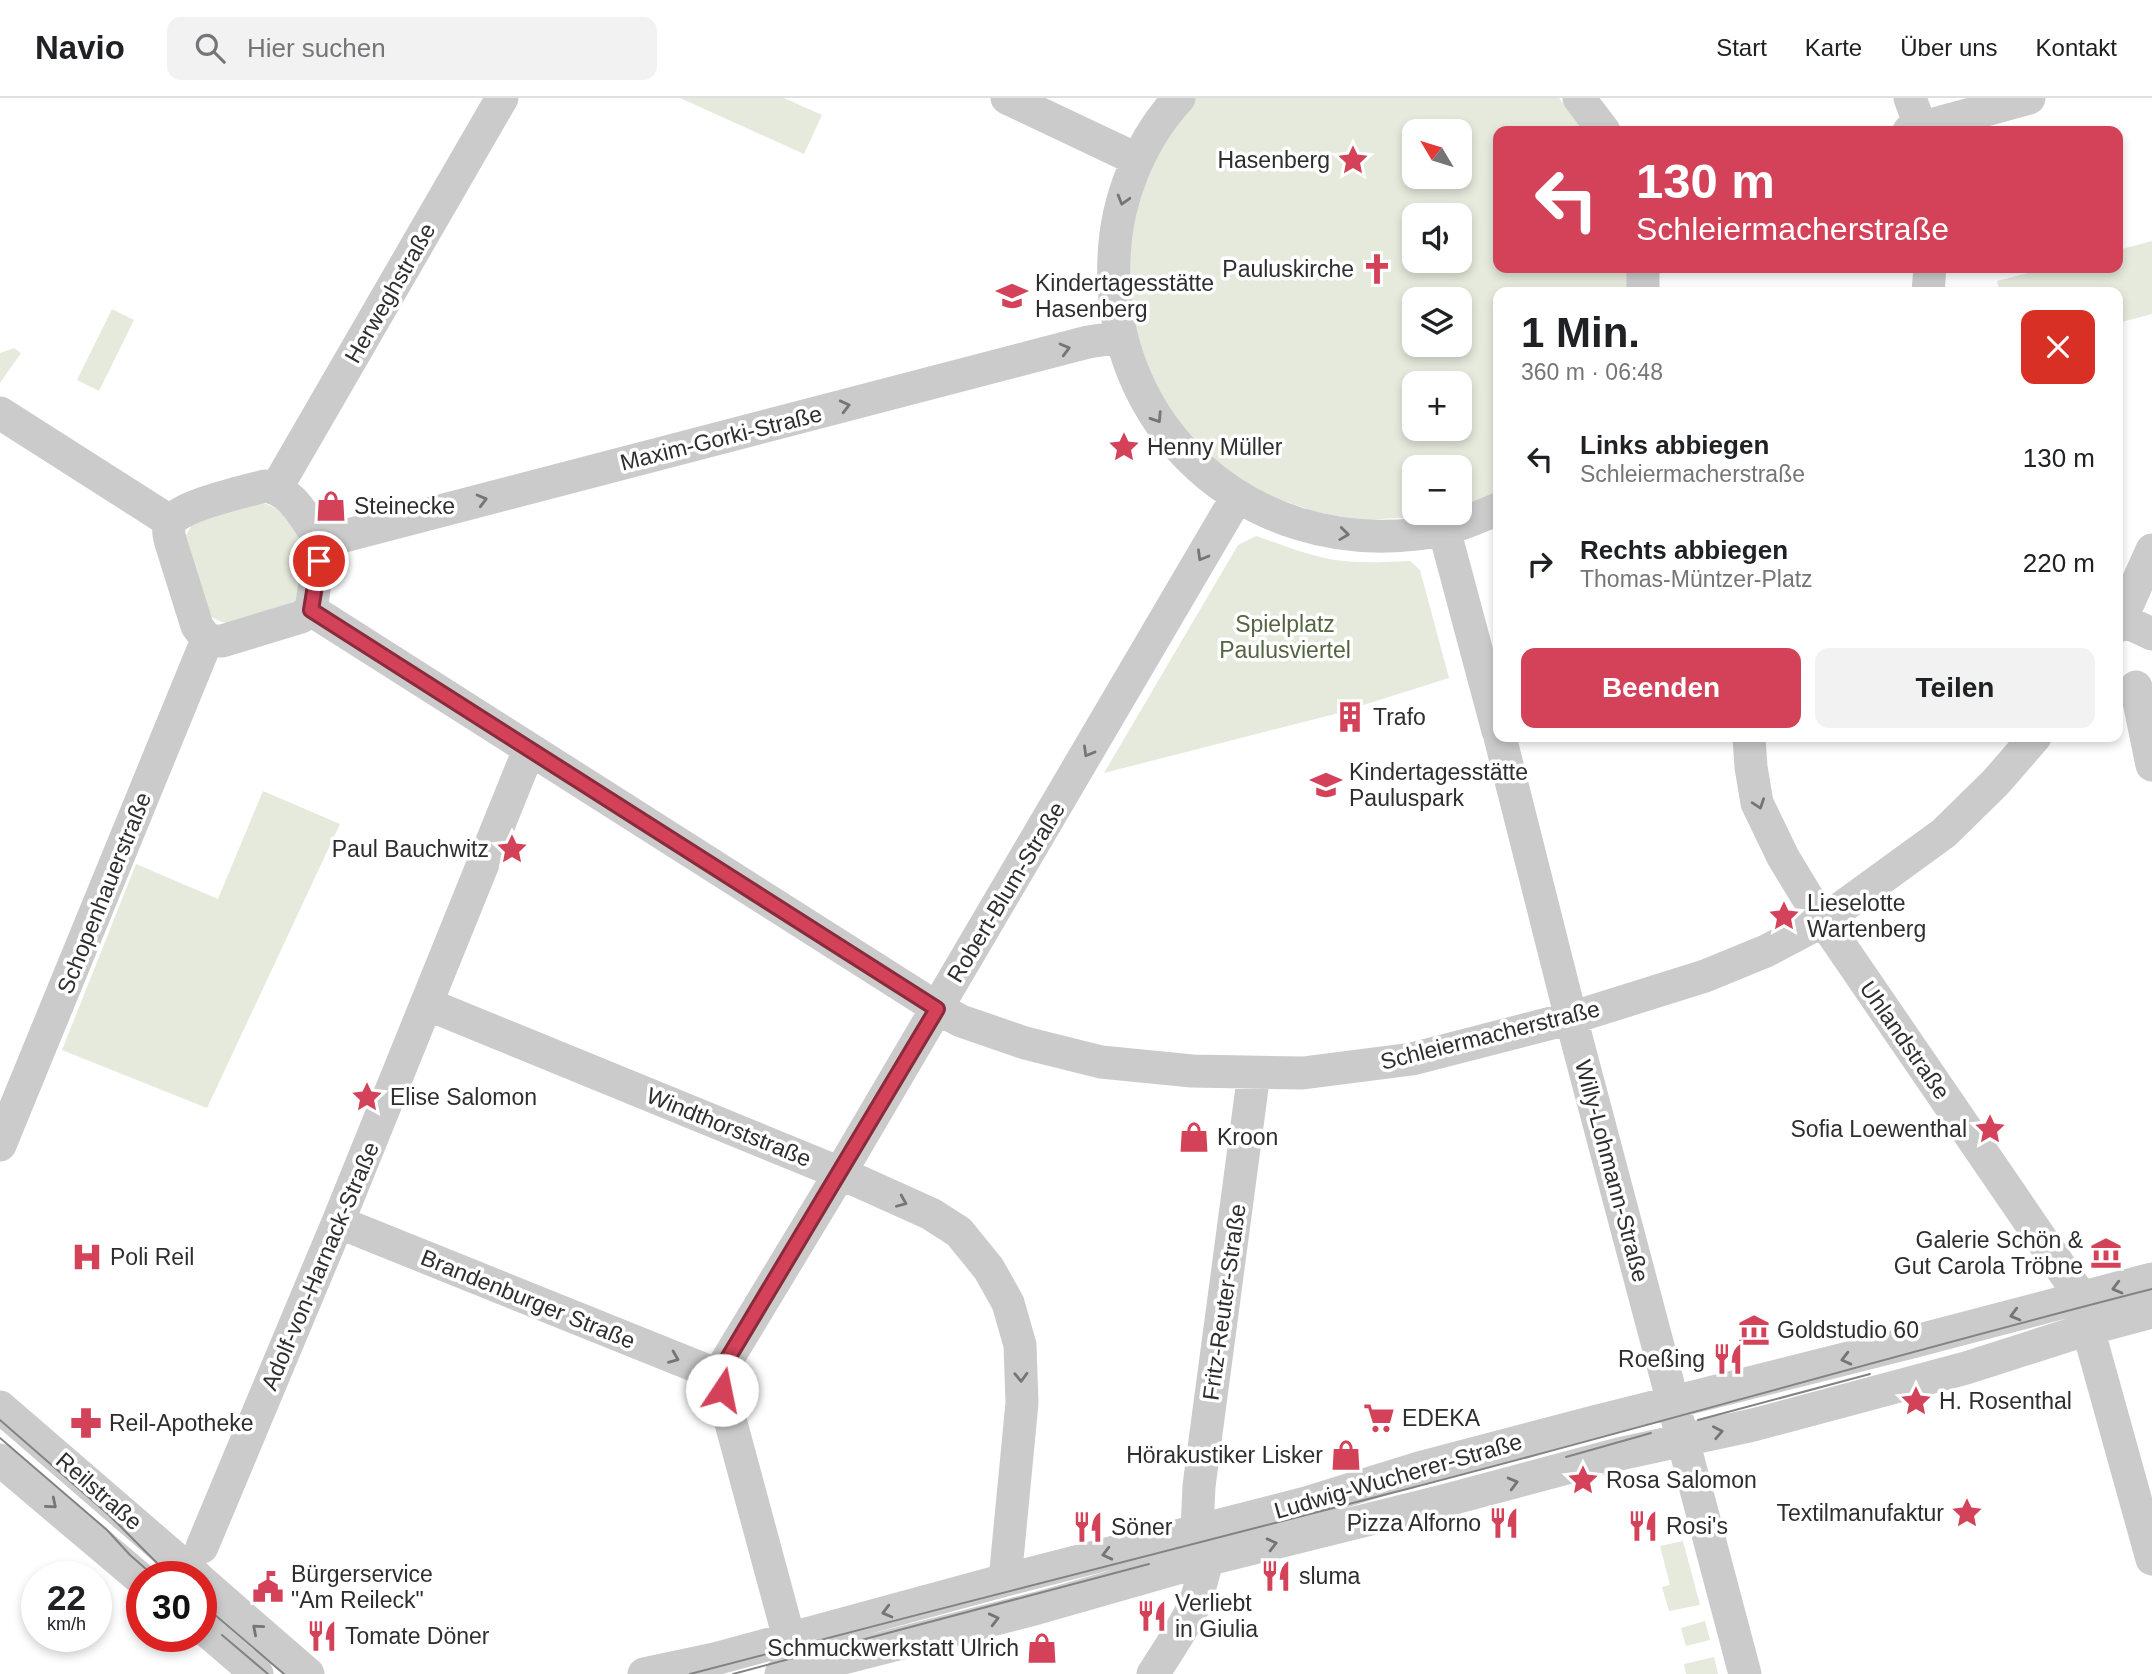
<!DOCTYPE html>
<html lang="de">
<meta charset="utf-8">
<style>
body{margin:0;font-family:Arial,sans-serif;background:#f2f2f2;color:#202124;height:100vh;display:flex;flex-direction:column;font-size:26px;white-space:nowrap}
*{box-sizing:border-box;margin:0}
p{font-size:23px;color:#757577}
.icon{flex:none;width:38px;height:38px;fill:none;stroke:currentColor;stroke-width:2;stroke-linecap:round;stroke-linejoin:round}
.map{position:relative;flex:1;overflow:hidden}
.side{position:absolute;left:1493px;top:189px;width:630px;height:455px;display:flex;flex-direction:column;background:#fff;border-radius:14px;box-shadow:0 4px 10px #0003}
.side>*{flex:none}
.hud{position:absolute;left:1493px;top:28px;width:630px;height:147px;border-radius:14px;box-shadow:0 4px 10px #0003;background:#d34259;color:#fff;overflow:hidden}
.needle{width:46px;rotate:308deg}
.buttons{position:absolute;left:1402px;top:21px;display:grid;gap:14px}
.buttons a{display:grid;place-items:center;width:70px;height:70px;border-radius:14px;background:#fff;box-shadow:0 4px 10px #0003;font-size:35px}
.speed{position:absolute;left:21px;top:1463px;display:flex;gap:14px;font-size:35px;font-weight:700;text-align:center}
.speed>*{display:grid;place-content:center;width:91px;height:91px;border-radius:50%;background:#fff;box-shadow:0 4px 10px #0003;line-height:1}
.speed small{font-size:18px;font-weight:400}
.speed .limit{border:10px solid #d22;background:#fff;color:#111}
.pin{position:absolute;display:grid;place-items:center;width:60px;height:60px;color:#fff;margin:-30px;border:4px solid #fff;border-radius:50%;box-shadow:0 2px 7px #0007}
.me{position:absolute;width:77px;margin:-38px;rotate:11deg;stroke-linejoin:round;filter:drop-shadow(0 0 5px #0008)}
.turn{display:flex;align-items:center;gap:24px;height:147px;padding:0 28px;font-size:32px}
.turn .icon{width:91px;height:91px;stroke-width:2.5}
.turn b{display:block;font-size:49px;line-height:60px}
.round{display:grid;place-items:center;flex:none;width:74px;height:74px;border-radius:14px;background:#f2f2f2}
.headline{display:flex;align-items:center;justify-content:space-between;height:119px;padding:0 28px}
h1{font-size:42px;font-weight:600;line-height:52px}
.cta{display:flex;gap:14px;margin-top:auto;padding:14px 28px}
.cta a{flex:1;height:80px;border-radius:14px;background:#d34259;color:#fff;font-size:28px;font-weight:600;line-height:80px;text-align:center}
.cta a+a{background:#f2f2f2;color:#202124}
ul{padding:0;list-style:none}
li{display:flex;align-items:center;gap:21px;height:105px;padding:0 28px}
li div{flex:1}
li b{display:block;font-size:26px}
li em{font-style:normal}
header{display:flex;align-items:center;gap:42px;box-sizing:border-box;height:98px;padding:0 35px;background:#fff;border-bottom:2px solid #e0e0e0}
header strong{font-size:33px}
nav{display:flex;gap:38px;margin-inline-start:auto;font-size:24px}
.search{width:490px;height:63px;background:#f2f2f2;display:flex;align-items:center;gap:18px;box-sizing:border-box;padding:0 24px;border-radius:14px;color:#757577;font-size:26px}
.map>svg:first-child{display:block}
</style>
<header>
<strong>Navio</strong>
<div class="search"><svg class="icon" aria-label="search" viewBox="0 0 24 24"><circle cx="10" cy="10" r="6"/><path d="M15 15l6 6"/></svg>Hier suchen</div>
<nav><a>Start</a><a>Karte</a><a>Über uns</a><a>Kontakt</a></nav>
</header>
<div class="map">
<svg width="2152" height="1576" viewBox="0 0 2152 1576">
<rect width="100%" height="100%" fill="#fff"/>
<path fill="#e5eadd" fill-rule="evenodd" d="M680,0h104l38,17 -18,39z
M1195,0h364l25,33h-86v137h132v24h-132v199l-12,8 -26,11v-43h-46v46h31l-22,4 -65,3 -42,-8 -55,-19 -24,-14 -61,-55 -39,-75 -15,-100 19,-79zM1414,33h46v46h-46zM1414,117h46v46h-46zM1414,201h46v46h-46zM1414,285h46v46h-46z
M2152,143v73l-34,9v-31h-118l-3,-11 50,-13h71v-18z
M112,211l22,11 -35,71 -22,-11z
M14,250l7,5 -21,30v-30z
M258,404c25,4 35,24 49,43l-7,61 -68,18c-11,-2 -18,-4 -26,-12l-20,-77 9,-15z
M1256,438c24,8 48,18 73,23 26,5 54,3 81,2l10,9 29,108 -114,36 -231,59 134,-228z
M263,693l77,33 -133,284 -145,-58 74,-186 82,35z
M1683,1443l17,64 -31,6 -7,-24 8,-2 -10,-39z
M1705,1523l5,19 -24,6 -5,-18z
M1714,1559l4,17h-32l-2,-10z"/>
<g fill="none" stroke-linecap="round" stroke-linejoin="round">
<path stroke="#cbcbcb" stroke-width="33" d="M1007,0l131,62
M1179,0c-39,42 -63,102 -65,159 -8,171 135,298 304,277 28,-3 54,-14 80,-25
M1579,0l25,33
M1910,0l12,33
M1909,33l120,-33
M1643,194v-24
M1928,194l2,-24
M0,315l171,109
M265,388c28,4 42,35 56,56l-10,68 -10,7 -79,24 -15,-1 -10,-14 -26,-83c-2,-7 -4,-15 0,-22 9,-15 75,-30 94,-35z
M277,389l225,-389
M1444,431l54,202
M321,444l767,-200 33,-5
M311,512l626,398 24,13 64,22 76,19 91,9 111,2 109,-14 159,-41 134,-42 61,-25 57,-30 121,-88 52,-51 39,-45
M2118,520l34,16
M2118,528l34,-76
M2136,589l16,78
M1500,639l71,281 174,656
M1749,639l2,30 6,36 26,54 23,38 275,402
M427,906l413,169 91,41 28,18 30,37 19,34 12,42 2,58 -17,177
M0,1047l207,-505
M338,1124l380,153
M2088,1231l64,230
M0,1309l197,170
M0,1362l142,120
M1197,1433l2,-45 55,-413
M202,1449l136,-325 191,-472
M201,1483l107,93
M201,1528l56,48
M789,1540l-71,-263 122,-202 397,-676
M644,1576l71,-15 290,-79 301,-77 113,-35 171,-45 322,-81 240,-63
M781,1576l257,-66 168,-48 241,-60 172,-46 134,-29 213,-57 122,-39 64,-17
M1153,1576c13,-20 27,-41 38,-62 11,-22 12,-47 23,-69"/>
<path stroke="#838383" stroke-width="2" d="M0,1322l109,95 62,62
M1698,1322l172,-46
M0,1340l107,92 23,25 25,22
M1566,1359l85,-24
M201,1505l83,71
M222,1537l46,39
M690,1576c240,-63 480,-124 721,-186 247,-64 493,-136 741,-199
M733,1576l416,-110"/>
</g>
<defs><path id="oneway-chevron" d="M-2-3.5L2.5 0L-2 3.5" fill="none" stroke-width="1.6" stroke-linecap="round" stroke-linejoin="round" transform="scale(1.75)"/></defs>
<g stroke="#757575">
<use href="#oneway-chevron" transform="translate(1123 102) rotate(106)"/>
<use href="#oneway-chevron" transform="translate(1065 251) rotate(-15)"/>
<use href="#oneway-chevron" transform="translate(845 308) rotate(-14)"/>
<use href="#oneway-chevron" transform="translate(1157 320) rotate(57)"/>
<use href="#oneway-chevron" transform="translate(482 402) rotate(-15)"/>
<use href="#oneway-chevron" transform="translate(1344 436) rotate(7)"/>
<use href="#oneway-chevron" transform="translate(1202 458) rotate(120)"/>
<use href="#oneway-chevron" transform="translate(1088 654) rotate(120)"/>
<use href="#oneway-chevron" transform="translate(1759 706) rotate(71)"/>
<use href="#oneway-chevron" transform="translate(902 1104) rotate(23)"/>
<use href="#oneway-chevron" transform="translate(2117 1190) rotate(165)"/>
<use href="#oneway-chevron" transform="translate(2015 1217) rotate(165)"/>
<use href="#oneway-chevron" transform="translate(674 1260) rotate(22)"/>
<use href="#oneway-chevron" transform="translate(1846 1261) rotate(166)"/>
<use href="#oneway-chevron" transform="translate(1021 1279) rotate(88)"/>
<use href="#oneway-chevron" transform="translate(1718 1334) rotate(-11)"/>
<use href="#oneway-chevron" transform="translate(1513 1385) rotate(-15)"/>
<use href="#oneway-chevron" transform="translate(52 1406) rotate(40)"/>
<use href="#oneway-chevron" transform="translate(1272 1446) rotate(-14)"/>
<use href="#oneway-chevron" transform="translate(1107 1456) rotate(166)"/>
<use href="#oneway-chevron" transform="translate(887 1514) rotate(165)"/>
<use href="#oneway-chevron" transform="translate(994 1521) rotate(-14)"/>
<use href="#oneway-chevron" transform="translate(257 1531) rotate(-139)"/>
</g>
<g fill="none" stroke-linecap="round" stroke-linejoin="round">
<defs>
<path id="route" d="M319,463l-8,49 626,399 -219,366 4,15"/>
</defs>
<use href="#route" stroke="#892b3a" stroke-width="18"/>
<use href="#route" stroke="#d34259" stroke-width="12"/>
</g>
<defs>
<symbol id="sight-bare" viewBox="-9 -9 18 18"><path d="M0-6L1.8-2.2L6-1.7L2.9 1.2L3.7 5.4L0 3.3L-3.7 5.4L-2.9 1.2L-6-1.7L-1.8-2.2Z" fill="#d34259" stroke="#fff" stroke-width="2.5" paint-order="stroke"/></symbol>
<symbol id="church-bare" viewBox="-9 -9 18 18"><path d="M-1.2-6h2.4v3.5h3.3v2.4h-3.3V6h-2.4V-.1h-3.3v-2.4h3.3Z" fill="#d34259" stroke="#fff" stroke-width="2.5" paint-order="stroke"/></symbol>
<symbol id="school-bare" viewBox="-9 -9 18 18"><path d="M0-5L7-2L0 1L-7-2ZM-4 1L0 2.5L4 1V4Q0 6-4 4Z" fill="#d34259" stroke="#fff" stroke-width="2.5" paint-order="stroke"/></symbol>
<symbol id="shop-bare" viewBox="-9 -9 18 18"><path d="M-5-2.5h2.3a2.7 3.5 0 0 1 5.4 0H5L5.5 6h-11ZM-1.5-2.5h3a1.5 2.3 0 0 0-3 0Z" fill="#d34259" stroke="#fff" stroke-width="2.5" paint-order="stroke"/></symbol>
<symbol id="building-bare" viewBox="-9 -9 18 18"><path d="M-4-6H4V6H1V3H-1V6H-4ZM-2.5-4.3h1.7v1.8h-1.7ZM.8-4.3h1.7v1.8H.8ZM-2.5-1h1.7V.8h-1.7ZM.8-1h1.7V.8H.8Z" fill="#d34259" stroke="#fff" stroke-width="2.5" paint-order="stroke"/></symbol>
<symbol id="museum-bare" viewBox="-9 -9 18 18"><path d="M0-6L6-3V-2H-6V-3ZM-5-1h2V3h-2ZM-1-1h2V3h-2ZM3-1h2V3H3ZM-6 4H6V6H-6Z" fill="#d34259" stroke="#fff" stroke-width="2.5" paint-order="stroke"/></symbol>
<symbol id="hospital-bare" viewBox="-9 -9 18 18"><path d="M-5-5h3v3.5h4V-5h3V5h-3V1.5h-4V5h-3Z" fill="#d34259" stroke="#fff" stroke-width="2.5" paint-order="stroke"/></symbol>
<symbol id="restaurant-bare" viewBox="-9 -9 18 18"><path d="M-5-6h1v4h1v-4h1v4h1v-4h1v5L-1.5 .5V6h-2V.5L-5-1ZM5-6V6H3V1.5H1.5Q1.5-4 5-6Z" fill="#d34259" stroke="#fff" stroke-width="2.5" paint-order="stroke"/></symbol>
<symbol id="supermarket-bare" viewBox="-9 -9 18 18"><path d="M-6-5.5h2.5l.6 2H6L4.5 2H-2.5L-4.4-4H-6ZM-1.5 3.2a1.3 1.3 0 1 0 .1 0ZM3 3.2a1.3 1.3 0 1 0 .1 0Z" fill="#d34259" stroke="#fff" stroke-width="2.5" paint-order="stroke"/></symbol>
<symbol id="pharmacy-bare" viewBox="-9 -9 18 18"><path d="M-2-6h4v4h4v4h-4v4h-4v-4h-4v-4h4Z" fill="#d34259" stroke="#fff" stroke-width="2.5" paint-order="stroke"/></symbol>
<symbol id="civic-bare" viewBox="-9 -9 18 18"><path d="M-.6-6.5H3V-4.5H.6V-3L4-1V1h2V6H-6V1h2V-1L-.6-3ZM-1.2 2.5V6h2.4V2.5Z" fill="#d34259" stroke="#fff" stroke-width="2.5" paint-order="stroke"/></symbol>
</defs>
<g fill-rule="evenodd">
<use href="#sight-bare" x="1331" y="40" width="44" height="44"/>
<use href="#church-bare" x="1355" y="149" width="44" height="44"/>
<use href="#school-bare" x="990" y="176" width="44" height="44"/>
<use href="#sight-bare" x="1102" y="327" width="44" height="44"/>
<use href="#shop-bare" x="309" y="386" width="44" height="44"/>
<use href="#building-bare" x="1328" y="597" width="44" height="44"/>
<use href="#school-bare" x="1304" y="665" width="44" height="44"/>
<use href="#sight-bare" x="490" y="729" width="44" height="44"/>
<use href="#sight-bare" x="1762" y="796" width="44" height="44"/>
<use href="#sight-bare" x="345" y="977" width="44" height="44"/>
<use href="#sight-bare" x="1968" y="1009" width="44" height="44"/>
<use href="#shop-bare" x="1172" y="1017" width="44" height="44"/>
<use href="#museum-bare" x="2084" y="1133" width="44" height="44"/>
<use href="#hospital-bare" x="65" y="1137" width="44" height="44"/>
<use href="#museum-bare" x="1732" y="1210" width="44" height="44"/>
<use href="#restaurant-bare" x="1706" y="1239" width="44" height="44"/>
<use href="#sight-bare" x="1894" y="1281" width="44" height="44"/>
<use href="#supermarket-bare" x="1357" y="1298" width="44" height="44"/>
<use href="#pharmacy-bare" x="64" y="1303" width="44" height="44"/>
<use href="#shop-bare" x="1324" y="1335" width="44" height="44"/>
<use href="#sight-bare" x="1561" y="1360" width="44" height="44"/>
<use href="#sight-bare" x="1945" y="1393" width="44" height="44"/>
<use href="#restaurant-bare" x="1482" y="1403" width="44" height="44"/>
<use href="#restaurant-bare" x="1621" y="1406" width="44" height="44"/>
<use href="#restaurant-bare" x="1066" y="1407" width="44" height="44"/>
<use href="#restaurant-bare" x="1254" y="1456" width="44" height="44"/>
<use href="#civic-bare" x="246" y="1467" width="44" height="44"/>
<use href="#restaurant-bare" x="1130" y="1496" width="44" height="44"/>
<use href="#restaurant-bare" x="300" y="1516" width="44" height="44"/>
<use href="#shop-bare" x="1020" y="1528" width="44" height="44"/>
</g>
<g text-anchor="middle" dominant-baseline="central" stroke-width="7" stroke-linejoin="round" paint-order="stroke">
<g font-size="23" fill="#2e2e2e" stroke="#fff" text-anchor="start">
<text x="1330" y="62" text-anchor="end">Hasenberg</text>
<text x="1354" y="171" text-anchor="end">Pauluskirche</text>
<text x="1035" y="185">Kindertagesstätte<tspan x="1035" dy="26">Hasenberg</tspan></text>
<text x="1147" y="349">Henny Müller</text>
<text x="354" y="408">Steinecke</text>
<text x="1373" y="619">Trafo</text>
<text x="1349" y="674">Kindertagesstätte<tspan x="1349" dy="26">Pauluspark</tspan></text>
<text x="489" y="751" text-anchor="end">Paul Bauchwitz</text>
<text x="1807" y="805">Lieselotte<tspan x="1807" dy="26">Wartenberg</tspan></text>
<text x="390" y="999">Elise Salomon</text>
<text x="1967" y="1031" text-anchor="end">Sofia Loewenthal</text>
<text x="1217" y="1039">Kroon</text>
<text x="2083" y="1142" text-anchor="end">Galerie Schön &amp;<tspan x="2083" dy="26">Gut Carola Tröbne</tspan></text>
<text x="110" y="1159">Poli Reil</text>
<text x="1777" y="1232">Goldstudio 60</text>
<text x="1705" y="1261" text-anchor="end">Roeßing</text>
<text x="1939" y="1303">H. Rosenthal</text>
<text x="1402" y="1320">EDEKA</text>
<text x="109" y="1325">Reil-Apotheke</text>
<text x="1323" y="1357" text-anchor="end">Hörakustiker Lisker</text>
<text x="1606" y="1382">Rosa Salomon</text>
<text x="1944" y="1415" text-anchor="end">Textilmanufaktur</text>
<text x="1481" y="1425" text-anchor="end">Pizza Alforno</text>
<text x="1666" y="1428">Rosi's</text>
<text x="1111" y="1429">Söner</text>
<text x="291" y="1476">Bürgerservice<tspan x="291" dy="26">"Am Reileck"</tspan></text>
<text x="1299" y="1478">sluma</text>
<text x="1175" y="1505">Verliebt<tspan x="1175" dy="26">in Giulia</tspan></text>
<text x="345" y="1538">Tomate Döner</text>
<text x="1019" y="1550" text-anchor="end">Schmuckwerkstatt Ulrich</text>
</g>
<g font-size="23" fill="#2e2e2e" stroke="#fff">
<text transform="translate(390 195) rotate(-60)">Herweghstraße</text>
<text transform="translate(721 340) rotate(-14)">Maxim-Gorki-Straße</text>
<text transform="translate(1006 794) rotate(-59)">Robert-Blum-Straße</text>
<text transform="translate(104 795) rotate(-68)">Schopenhauerstraße</text>
<text transform="translate(1490 937) rotate(-14)">Schleiermacherstraße</text>
<text transform="translate(1905 942) rotate(55)">Uhlandstraße</text>
<text transform="translate(729 1029) rotate(22)">Windthorststraße</text>
<text transform="translate(1612 1073) rotate(75)">Willy-Lohmann-Straße</text>
<text transform="translate(320 1168) rotate(-67)">Adolf-von-Harnack-Straße</text>
<text transform="translate(528 1201) rotate(22)">Brandenburger Straße</text>
<text transform="translate(1224 1204) rotate(-82)">Fritz-Reuter-Straße</text>
<text transform="translate(1398 1378) rotate(-16)">Ludwig-Wucherer-Straße</text>
<text transform="translate(99 1393) rotate(41)">Reilstraße</text>
</g>
<g font-size="23" fill="#546540" stroke="#fff">
<text x="1285" y="526">Spielplatz<tspan x="1285" dy="26">Paulusviertel</tspan></text>
</g>
</g>
</svg>
<div class="buttons">
<a><svg class="needle" viewBox="-14 -14 28 28"><path d="M0-13l5 13h-10z" fill="#e53935"/><path d="M0 13l5-13h-10z" fill="#757577"/></svg></a>
<a><svg class="icon" aria-label="sound" viewBox="0 0 24 24"><path d="M4 9h4l5-4v14l-5-4H4zM17 9q2 3 0 6"/></svg></a>
<a><svg class="icon" aria-label="layers" viewBox="0 0 24 24"><path d="M12 4l9 5-9 5-9-5zM3 14l9 5 9-5"/></svg></a>
<a>+</a>
<a>−</a>
</div>
<div class="speed"><div>22<small>km/h</small></div><div class="limit">30</div></div>
<div class="pin" style="left:319px;top:463px;background:#d93025"><svg class="icon" aria-label="arrive" viewBox="0 0 24 24"><path d="M6 21V4h12l-3 4 3 4H6"/></svg></div>
<svg class="me" style="left:722px;top:1292px" viewBox="-20 -20 40 40"><circle r="19" fill="#fff"/><path d="M0-13L10 11 0 6-10 11z" fill="#d34259"/></svg>
<div class="hud">
<div class="turn"><svg class="icon" aria-label="left" viewBox="0 0 24 24"><path d="M17 20v-9H6M10 6l-5 5 5 5"/></svg><div><b>130 m</b>Schleiermacherstraße</div></div>
</div>
<section class="side">
<div class="headline"><div><h1>1 Min.</h1><p>360 m · 06:48</p></div><a class="round" style="background:#d93025;color:#fff"><svg class="icon" aria-label="close" viewBox="0 0 24 24"><path d="M6 6l12 12M18 6L6 18"/></svg></a></div>
<ul>
<li><svg class="icon" aria-label="left" viewBox="0 0 24 24"><path d="M17 20v-9H6M10 6l-5 5 5 5"/></svg><div><b>Links abbiegen</b><p>Schleiermacherstraße</p></div><em>130 m</em></li>
<li><svg class="icon" aria-label="right" viewBox="0 0 24 24"><path d="M7 20v-9h11M14 6l5 5-5 5"/></svg><div><b>Rechts abbiegen</b><p>Thomas-Müntzer-Platz</p></div><em>220 m</em></li>
</ul>
<div class="cta"><a>Beenden</a><a>Teilen</a></div>
</section>
</div>
